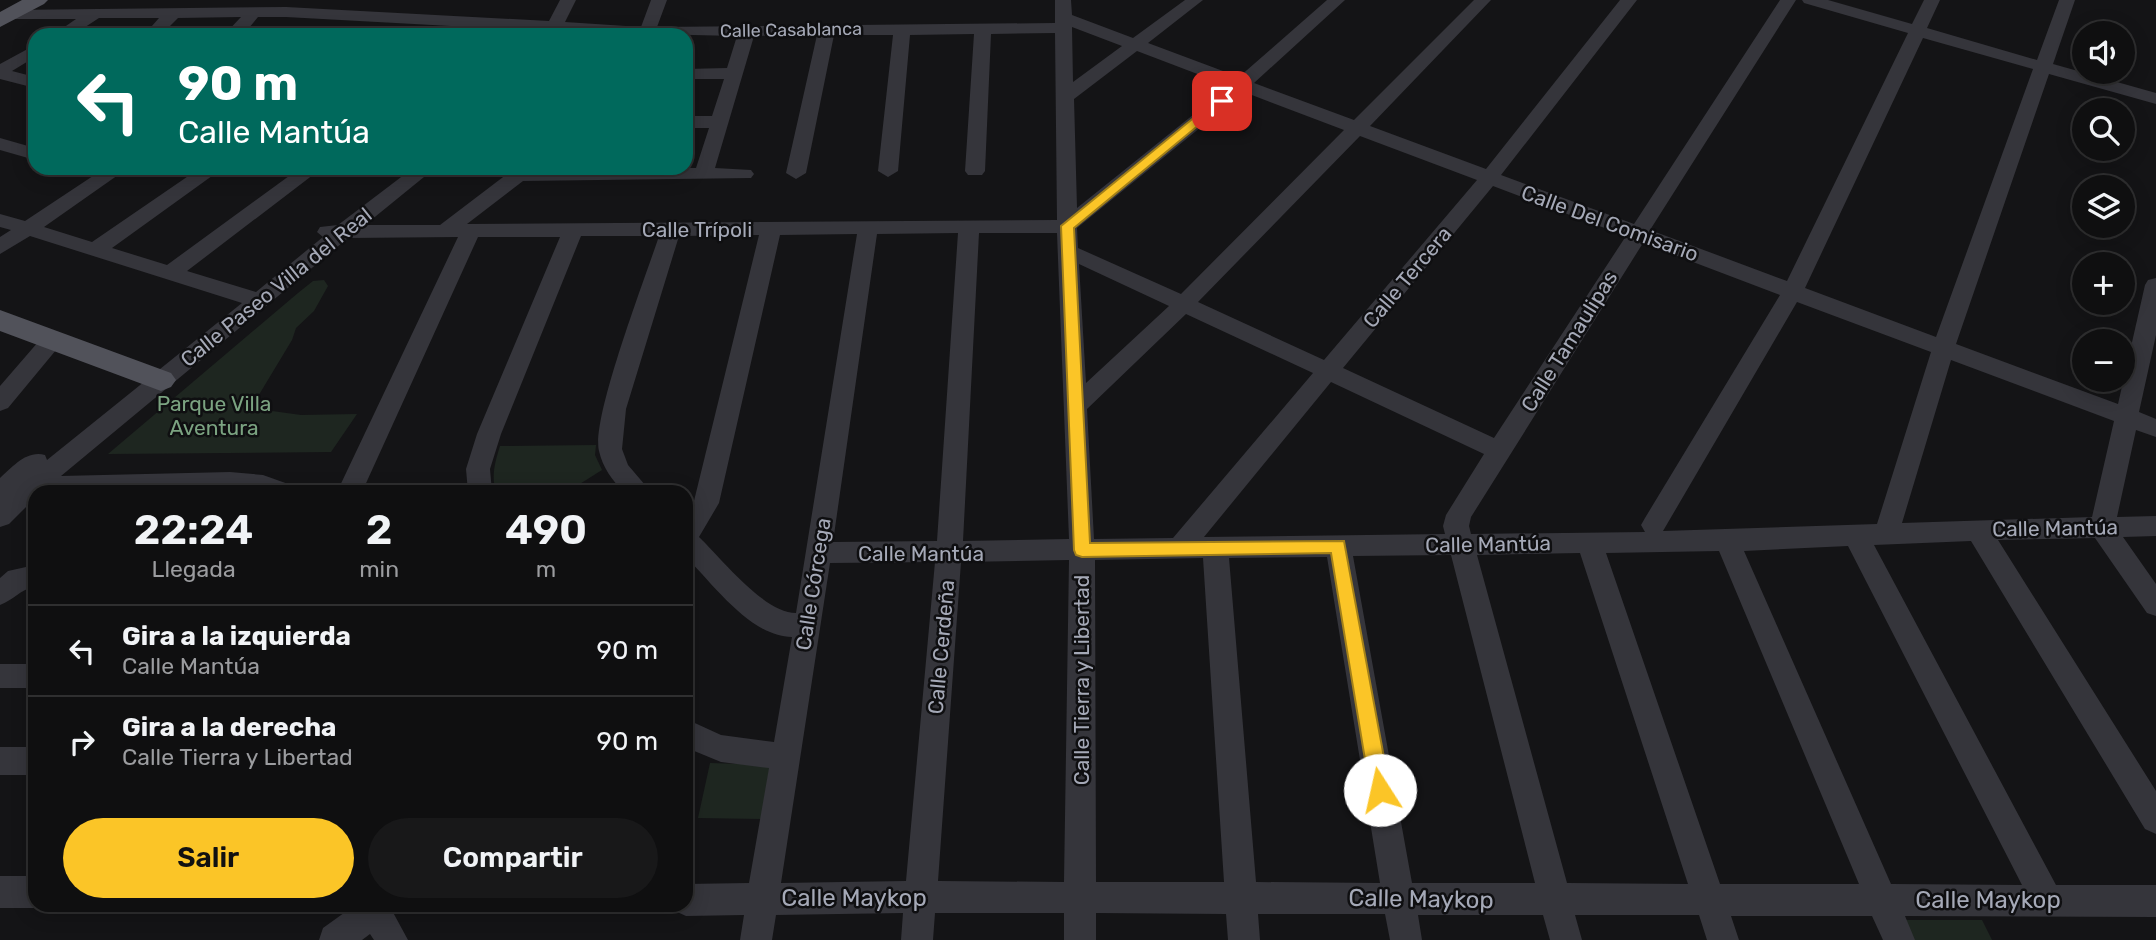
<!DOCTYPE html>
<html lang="es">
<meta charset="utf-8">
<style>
body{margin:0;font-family:Rubik,sans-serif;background:#181819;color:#f1f3f6;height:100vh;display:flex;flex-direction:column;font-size:26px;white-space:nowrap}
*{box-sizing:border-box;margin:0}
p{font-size:23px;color:#9b9c9f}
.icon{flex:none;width:38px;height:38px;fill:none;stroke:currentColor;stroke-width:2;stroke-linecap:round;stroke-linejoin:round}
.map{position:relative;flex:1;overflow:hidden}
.drawer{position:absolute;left:28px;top:485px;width:665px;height:427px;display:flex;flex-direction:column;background:#0f0f10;border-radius:21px;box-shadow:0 4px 18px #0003,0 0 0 2px #2f2f30}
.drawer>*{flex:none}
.guide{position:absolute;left:28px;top:28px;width:665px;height:147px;border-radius:21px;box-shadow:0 4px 18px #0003,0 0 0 2px #2f2f30;background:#00695c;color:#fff;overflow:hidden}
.tools{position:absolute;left:2072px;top:21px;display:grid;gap:14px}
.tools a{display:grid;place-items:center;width:63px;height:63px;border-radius:50%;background:#0f0f10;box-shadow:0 4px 18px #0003,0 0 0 2px #2f2f30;font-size:35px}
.pin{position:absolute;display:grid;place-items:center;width:60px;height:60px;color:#fff;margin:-30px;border-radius:14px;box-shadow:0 4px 10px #0006}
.me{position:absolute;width:77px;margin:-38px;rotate:350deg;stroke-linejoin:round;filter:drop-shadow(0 0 5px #0008)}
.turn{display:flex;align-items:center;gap:24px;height:147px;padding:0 35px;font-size:32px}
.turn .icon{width:91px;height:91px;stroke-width:2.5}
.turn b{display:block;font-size:49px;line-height:60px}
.eta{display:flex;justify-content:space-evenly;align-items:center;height:119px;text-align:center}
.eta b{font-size:42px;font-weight:600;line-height:49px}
.button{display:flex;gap:14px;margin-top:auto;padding:14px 35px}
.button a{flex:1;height:80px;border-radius:42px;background:#fbc527;color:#111;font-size:28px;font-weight:600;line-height:80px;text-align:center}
.button a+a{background:#181819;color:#f1f3f6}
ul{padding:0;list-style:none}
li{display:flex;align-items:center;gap:21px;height:91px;padding:0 35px;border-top:2px solid #2f2f30}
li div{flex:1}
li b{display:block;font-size:26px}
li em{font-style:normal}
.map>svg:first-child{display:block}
</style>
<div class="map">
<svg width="2156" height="940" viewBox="0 0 2156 940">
<rect width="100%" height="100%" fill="#141416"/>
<path fill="#1e2620" d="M324,280l4,6 -14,25 -18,17 -4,12 -41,68 50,7 56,-1 -26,38 -223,2 190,-161 15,-12z
M596,445l-1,10 7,15 -35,22h-71c-5,-16 -1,-30 4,-46z
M710,763l60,2 -9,54 -63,-1z
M1904,920h78l10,20h-79z"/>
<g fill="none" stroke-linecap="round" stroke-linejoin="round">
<path fill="#35353b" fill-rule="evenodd" d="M560,0h16l-11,22 76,5 10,-27h16l-10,27 398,-4v-23h16l1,15 61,23 52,-38h18l-55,43 91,34 88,-77h18l-91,83 100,37 120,-120h17l-121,126 116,43 134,-169h17l-136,175 133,49 146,-224h16l-146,230 137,51 121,-248 -104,-30 -2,-3h26l84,24 12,-24h16l-13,28 110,32 22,-60h16l-22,64 103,29v11l-107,-30 -93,270 162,60 27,-119 3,-5 8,-2v57l-17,77 17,7v18l-20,-7 -19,87 39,-1v20l-33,1 33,47v32l-9,-3 -52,-75 -97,2 158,251v43l-11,-5 -174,-288 -97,4 182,340h100v32l-251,-1 10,24h-32l-11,-24h-141l8,24h-32l-8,-25h-124l7,25h-32l-7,-25h-125l4,25h-32l-5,-26h-127l2,26h-32l-2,-26 -130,-1v27h-32v-27h-129l-2,27h-32l2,-27 -127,2 -4,25h-32l4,-25 -58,1 -11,-5 -3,-6h14v-21l63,-1 20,-115 -48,-6 -34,-14 -1,-29 35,16 53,7 18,-105c-41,0 -79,-53 -106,-80v-43l8,-13 65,-266 -80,1 -53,173 -4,40 6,16 23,27h-27c-12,-12 -21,-24 -25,-41 -8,-33 47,-175 60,-215h-78l-80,198 -11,35 2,23h-24l-2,-23 11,-35 83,-197h-82l-116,255h-25l121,-255 -110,1 -287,238 169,-4 33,3 28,10 3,7h-259v6l-26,26 -9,3v-49c13,-11 26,-28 45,-23l2,5 195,-157 -212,-67 -30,18v-17l11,-7 -11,-3v-13l25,7 80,-53h23l-84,59 48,15 108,-74h23l-111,80 55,17 133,-97h22l-135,103 69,21 67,-55 -6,-5 3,-5 18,-2 75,-57h22l-70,57h75l75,-57h181l13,-40h-23v-12h26l12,-37h-38v-10l41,-1 10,-32 -177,-4 -2,3h-16l1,-4 -257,-14h-28l-15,18h-19l17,-18 -63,1 -17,17h-17l15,-17h-60l-26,17h-20l23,-16h-62l-6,-1 -2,-4 2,-4 278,-3 263,14zM1072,27l50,19 -49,36 -1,-54zM1055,33l2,187 -590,4 56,-43 228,-3 3,-4 -3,-4 -36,-2 39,-132 63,-1 -31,138 10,6 10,-6 28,-138h59l-15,136 10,6 10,-6 12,-136 64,-1 -9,137 3,4h14l3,-4 6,-137zM1923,38l110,31 -97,268 -131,-49zM1137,51l92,35 -152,122 -3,-109zM1244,92l100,38 -163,164 -103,-46 -1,-20zM1360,136l117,44 -153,180 -126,-58zM1493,186l133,50 -132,202 -151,-70zM958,233l-21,308 -104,1 44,-308zM979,233h78l12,306 -106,2zM857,234l-61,379c-32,0 -74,-54 -97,-76l20,-34 61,-268zM1643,243l137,52 -135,223 -4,7 4,7 -174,2 -2,-8 2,-9zM1079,264l90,42 -83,77zM1797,302l134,50 -54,172 -214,7zM1186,314l127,59 -140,165 -79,1 -7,-130zM1951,360l163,61 -22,96 -190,6zM1331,382l153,72 -38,61 -3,11 2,8 -241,3zM1848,546l174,339 -131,-1 -147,-333zM1719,551l140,333h-139l-114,-331zM1580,553l108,331 -121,-1 -90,-328zM1451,555l84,328h-123l-59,-327zM1327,557l53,326 -124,-1 -27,-324zM1203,558l21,324h-128l-1,-322zM1069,560l-5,322 -126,-1 23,-319zM935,562l-29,319 -125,2 49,-320z
M35,45v12l-23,14 23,6v11l-35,-9v-15z
M0,138l35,10v12l-35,-10z
M53,331l8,3 3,5 -3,5 -53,64 -8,3v-25l45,-52z
M35,565v22c-15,2 -21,13 -35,18v-27l8,-7z
M0,664h35v24h-35z
M0,747h35v28h-35z
M0,876h35v29h7l-7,3h-35z
M355,905h34l19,35h-34l-4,-6 -8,6h-43l4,-12z"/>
<path fill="#51525a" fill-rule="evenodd" d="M22,0h26l-4,4 -44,23v-15z
M0,310l171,63 5,7 -5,7 -10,4 -161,-60z"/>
</g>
<path fill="#fbc527" stroke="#a38019" stroke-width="2" d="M1218,98l10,3 -154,127 16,315 254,-2 46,249 -3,7 -7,2 -7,-2 -3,-7 -39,-237 -249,4 -6,-2 -2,-5 -13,-324z"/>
<g text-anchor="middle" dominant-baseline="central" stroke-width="5" stroke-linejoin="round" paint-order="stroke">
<g font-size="18" fill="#a5a9b7" stroke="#0f0f11">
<text transform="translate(791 30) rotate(-1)">Calle Casablanca</text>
</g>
<g font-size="21" fill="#a5a9b7" stroke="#0f0f11">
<text transform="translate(1610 223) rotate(20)">Calle Del Comisario</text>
<text x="697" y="229">Calle Trípoli</text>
<text transform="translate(1407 277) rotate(-50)">Calle Tercera</text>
<text transform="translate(276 287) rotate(-39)">Calle Paseo Villa del Real</text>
<text transform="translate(1569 341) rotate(-58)">Calle Tamaulipas</text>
<text transform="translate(2055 528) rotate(-1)">Calle Mantúa</text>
<text transform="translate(1488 544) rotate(-1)">Calle Mantúa</text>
<text x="921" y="553">Calle Mantúa</text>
<text transform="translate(813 584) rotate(-81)">Calle Córcega</text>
<text transform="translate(941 647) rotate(-85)">Calle Cerdeña</text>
<text transform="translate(1081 680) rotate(-90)">Calle Tierra y Libertad</text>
</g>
<g font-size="21" fill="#7ba381" stroke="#0f0f11">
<text x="214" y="403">Parque Villa<tspan x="214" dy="24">Aventura</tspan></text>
</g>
<g font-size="24" fill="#a5a9b7" stroke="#0f0f11">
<text x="854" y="898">Calle Maykop</text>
<text transform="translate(1421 899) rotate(1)">Calle Maykop</text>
<text x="1988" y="900">Calle Maykop</text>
</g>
</g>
</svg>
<div class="tools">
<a><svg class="icon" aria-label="sound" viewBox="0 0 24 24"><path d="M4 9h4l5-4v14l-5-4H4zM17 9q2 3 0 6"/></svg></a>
<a><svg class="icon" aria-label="search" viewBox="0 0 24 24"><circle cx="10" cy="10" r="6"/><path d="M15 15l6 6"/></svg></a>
<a><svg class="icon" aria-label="layers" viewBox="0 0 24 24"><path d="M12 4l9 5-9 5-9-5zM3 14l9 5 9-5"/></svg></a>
<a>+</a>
<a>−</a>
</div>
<div class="pin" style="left:1222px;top:101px;background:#d93025"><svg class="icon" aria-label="arrive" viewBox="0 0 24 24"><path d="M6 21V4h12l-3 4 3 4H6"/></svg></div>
<svg class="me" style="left:1380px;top:790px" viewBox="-20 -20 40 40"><circle r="19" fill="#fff"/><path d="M0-13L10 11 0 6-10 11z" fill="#fbc527"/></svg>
<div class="guide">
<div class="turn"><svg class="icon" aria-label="left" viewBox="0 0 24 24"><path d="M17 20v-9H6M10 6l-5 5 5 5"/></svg><div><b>90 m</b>Calle Mantúa</div></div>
</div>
<section class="drawer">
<div class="eta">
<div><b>22:24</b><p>Llegada</p></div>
<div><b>2</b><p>min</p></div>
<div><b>490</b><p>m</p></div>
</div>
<ul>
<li><svg class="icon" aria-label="left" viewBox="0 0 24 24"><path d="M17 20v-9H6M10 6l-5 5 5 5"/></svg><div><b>Gira a la izquierda</b><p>Calle Mantúa</p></div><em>90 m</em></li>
<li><svg class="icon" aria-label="right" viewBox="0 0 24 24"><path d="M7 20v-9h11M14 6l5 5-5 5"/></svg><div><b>Gira a la derecha</b><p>Calle Tierra y Libertad</p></div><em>90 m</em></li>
</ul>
<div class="button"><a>Salir</a><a>Compartir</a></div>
</section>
</div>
